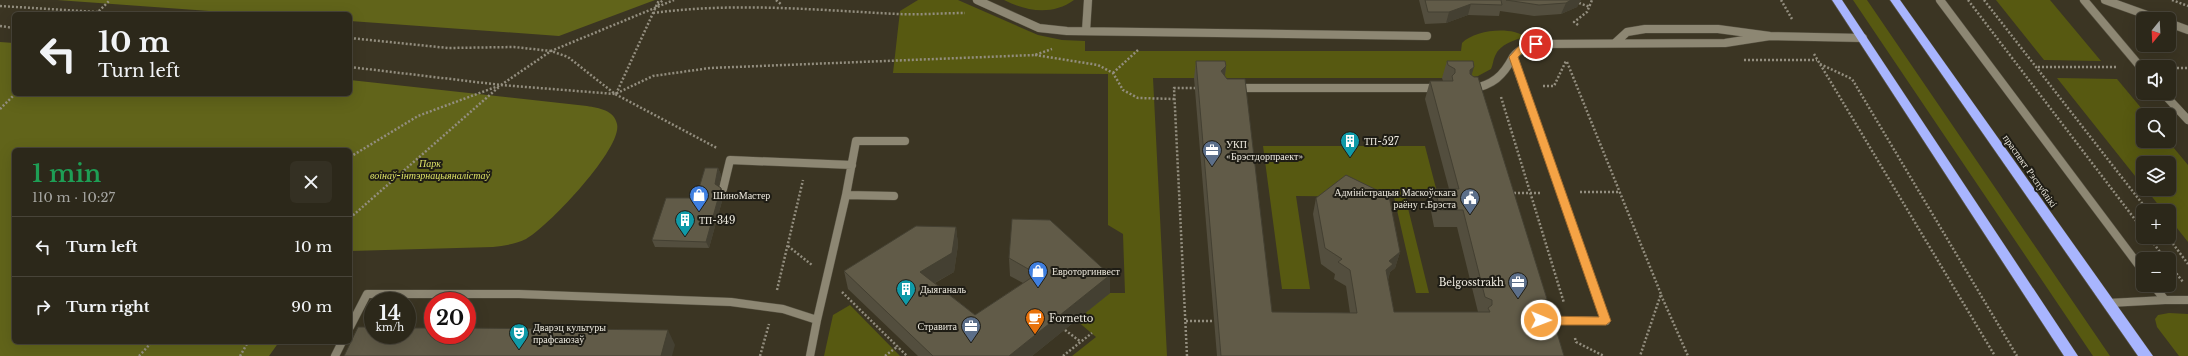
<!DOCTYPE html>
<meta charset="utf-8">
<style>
body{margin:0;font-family:"Libre Baskerville",serif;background:#343023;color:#f1f3f6;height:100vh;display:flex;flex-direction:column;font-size:15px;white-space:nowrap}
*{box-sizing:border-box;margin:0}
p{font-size:13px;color:#a6a6a2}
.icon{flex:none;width:22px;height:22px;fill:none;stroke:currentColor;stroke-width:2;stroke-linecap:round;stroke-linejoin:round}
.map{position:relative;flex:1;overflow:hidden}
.panel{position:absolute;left:12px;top:148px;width:340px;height:196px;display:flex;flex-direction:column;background:#2c281a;border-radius:6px;box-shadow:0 4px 16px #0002,0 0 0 1px #484439}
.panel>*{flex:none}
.banner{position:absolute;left:12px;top:12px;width:340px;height:84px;border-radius:6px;box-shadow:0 4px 16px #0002,0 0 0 1px #484439;background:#2c281a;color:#f1f3f6;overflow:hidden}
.needle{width:26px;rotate:198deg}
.tools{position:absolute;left:2136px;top:12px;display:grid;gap:8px}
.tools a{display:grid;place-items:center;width:40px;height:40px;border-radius:6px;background:#2c281a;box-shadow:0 4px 16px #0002,0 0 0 1px #484439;font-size:20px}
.speed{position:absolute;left:364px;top:292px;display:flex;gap:8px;font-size:20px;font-weight:700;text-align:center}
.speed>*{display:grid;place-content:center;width:52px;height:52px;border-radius:50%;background:#2c281a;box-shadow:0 4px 16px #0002,0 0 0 1px #484439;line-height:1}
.speed small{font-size:10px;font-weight:400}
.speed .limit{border:6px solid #d22;background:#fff;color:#111}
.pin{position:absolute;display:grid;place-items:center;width:34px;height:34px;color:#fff;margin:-17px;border:2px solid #fff;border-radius:50%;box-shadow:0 1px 4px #0007}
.me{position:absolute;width:44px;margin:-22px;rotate:91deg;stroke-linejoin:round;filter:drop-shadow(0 0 3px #0008)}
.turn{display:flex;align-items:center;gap:14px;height:84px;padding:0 20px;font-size:18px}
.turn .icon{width:52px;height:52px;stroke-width:2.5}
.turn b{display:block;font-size:28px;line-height:34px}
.round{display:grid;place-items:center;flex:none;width:42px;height:42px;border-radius:6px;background:#343023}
.summary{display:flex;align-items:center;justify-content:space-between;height:68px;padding:0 20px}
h1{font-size:24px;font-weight:600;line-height:30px;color:#1e9e55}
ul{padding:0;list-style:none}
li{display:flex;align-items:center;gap:12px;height:60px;padding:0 20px;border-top:1px solid #484439}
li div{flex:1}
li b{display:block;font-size:15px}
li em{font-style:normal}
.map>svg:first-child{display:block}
</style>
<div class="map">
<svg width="2188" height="356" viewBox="0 0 2188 356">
<rect width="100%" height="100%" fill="#3b3523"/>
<path fill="#575911" d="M918,0h40l80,35 24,5 23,1v10h376l1,-8c13,-13 49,-17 63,-6 -11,3 -25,7 -30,19 -2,4 -2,9 -4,13l-13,7 -11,2h-314l14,278h-95l24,-19 -20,-17 34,-27h15l-2,-59 -15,-9v-151l-215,-1 7,-62z
M1004,0h70c-22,16 -48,11 -70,0z
M1853,0h14l243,356h-17z
M1996,0h54l51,61 -57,-1z
M2057,78l60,1 30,36h-4v26h25l20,24v77l-19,-24v-7h-6l-17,-22h23v-26h-26v23z
M1263,146h162l13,50h-33l24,97h-13l-22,-96 -98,-1 14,93h-28z
M850,305l50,51h-76l9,-41z
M2169,313l19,1v42h-9l-22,-29 -2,-8 3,-4z"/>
<path fill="#61641a" d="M57,0h598l-96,36 -209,-15v-7h-99z
M0,42l14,1v51h336v-14l237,26c12,2 27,4 30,18 6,24 -70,104 -91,115 -11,5 -22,7 -33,8l-143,4v-101h-336v192h265l-10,14h-269z"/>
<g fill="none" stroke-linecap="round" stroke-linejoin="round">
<defs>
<path id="lane" d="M977,0l62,28 28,3 360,5
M1940,0l203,271
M2084,0l59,70
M2105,0l53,19
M2169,23l19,7
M1086,31l2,-31
M1615,43l12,-11 18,-3h73l52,7 93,2
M1235,88h203
M1471,89c22,-4 32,-13 42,-32
M2163,93l25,27
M723,189l7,-29 122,5
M846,195l10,-54h49
M2165,300h23
M2109,303l56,-3 -12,-15
M817,320l29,-125 48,1
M1543,320l63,1 -93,-264c6,-8 14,-11 23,-13l189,-1 45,-7
M350,327l17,-33h152l212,8 52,7 34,11 -7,36
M335,356l7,-14"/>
<path id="highway" d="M1832,0h10l236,356h-14z
M1890,0h10l253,356h-15z"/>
</defs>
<use href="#lane" stroke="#575242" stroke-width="9"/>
<use href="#highway" stroke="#575242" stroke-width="1"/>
<path stroke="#938e7f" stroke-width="2.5" stroke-dasharray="2 2" stroke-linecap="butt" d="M776,0l6,5
M1781,0l11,19
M1968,0l175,230
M1984,0l164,211
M2172,0l16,6
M1579,3l11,4
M658,5l5,-5
M0,6l128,8
M653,13c82,-11 163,-3 245,1 22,1 45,-1 67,-1
M96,14l14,-14
M1578,25l-4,-3 13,-10 5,-12
M0,26l14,2
M350,38l98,10 66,-1 37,4 17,6 47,37 102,54
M1814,54l181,302
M1035,55l63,10 15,8 10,17 15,8 37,1
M1744,60h73
M1567,62l94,232 -21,62
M1820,64l32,15 165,277
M350,67l151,18 114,9 38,-18 57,-8 325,-13 17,-6
M2038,67h79
M2169,68h19
M1113,73l25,-23
M1543,86h11l12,-25
M616,94l43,-94
M1501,97l63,206
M0,109l15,-15
M350,157l68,-41 83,-31 50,-34 123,-51
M1580,192h39
M1510,193h31
M350,218l150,-132
M2149,237l16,22
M2168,237l20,27
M788,246l24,19
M2169,264l14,18
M777,290l26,-110
M842,292l65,64
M1661,295l27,61
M1186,321h28
M1065,330l16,12
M1575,338l1,4 28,14
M139,356l13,-14
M240,356l8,-14
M760,356l9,-32
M885,356l13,-10
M1063,356l29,-23
M1187,356l-13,-268h21"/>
<use href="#lane" stroke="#8d8773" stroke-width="8"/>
<use href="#highway" fill="#a8b5fe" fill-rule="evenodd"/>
</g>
<path fill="#534e3e" d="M1419,0h162l-4,7 -16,7 -27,2 -34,-5 -1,5 -31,-1 -22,8 -21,1z
M1196,61l30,5 -1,10 47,236 78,1 -4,-27 -12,-7 1,-5 -14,-10 -8,-50 3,-16 84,54 -5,16 -5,4 -2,8 6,32h84l-21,-85h-23l-4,-21 5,-17h14l-24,-90 5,-18h13l-1,-3 5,-17 25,14 75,224 -3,7 20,50h-347l-23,-278z
M718,168l3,7 -2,11 2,2 3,6 -15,54 -54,-1 -3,-7 44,-42z
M956,227l2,18 -4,27 -19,11 40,32 48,-32 -13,-7 -1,-18 101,17v18l-78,63h-114l-70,-67 -4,-18z"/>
<path fill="#444032" d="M1571,0h10l-4,7 -16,7 5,-11z
M1471,4l-3,11 -22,8 3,-11z
M1226,66l-2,17 -3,-12z
M1474,67l-5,17 1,-14z
M718,168l3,7 -3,15 -3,-6z
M721,188l3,6 -15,54 -3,-6z
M956,227l2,18 -4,27 -31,17 -3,-17z
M1400,252l-5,16 -5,4 -2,8 -7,6 8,-25z
M1110,275v18l-78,63h-23z
M668,330l7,15 -3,11h-11z"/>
<path fill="#615b48" stroke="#444032" d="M1425,0h76l1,5 -31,-1 -22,8h-21z
M1506,0h65l-5,3 -27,2z
M1196,61h29l1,5 -5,5 6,8h18l27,233 85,1 -7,-43 -12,-8 4,-3 -17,-11 -9,-50 30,-23 43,21 11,56 -11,9 4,3 -7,6 8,42h96l-2,-4 4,-3v-5l-7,-3 -22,-87h-23l-5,-21h24l-29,-108h23l-1,-5 3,-3v-4l-7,-4 -1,-4h26l1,6 -4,3v4l4,3h4l69,222 -3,2v5l6,3 14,47h-343z
M705,168h13l-3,16 6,4 -15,54 -54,-2 14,-42h30z
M1012,219l38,1 60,55 -101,81h-76l-89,-85 72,-45 40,1 -4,26 -32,19 55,43 62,-41 -28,-16z
M358,327h15v8h34v-7h26v7h34v-7l201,2 -7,26h-317z"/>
<path fill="#f5a345" stroke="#9f6a2d" d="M1536,41l4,3 -1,2 -15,5 -6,6 93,264 -5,4h-65l-5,-5 5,-4 58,1 -90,-260 9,-10z"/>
<defs>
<symbol id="building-pin" viewBox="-11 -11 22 30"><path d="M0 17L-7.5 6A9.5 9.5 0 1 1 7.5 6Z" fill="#0f9aa8" stroke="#1f1d15"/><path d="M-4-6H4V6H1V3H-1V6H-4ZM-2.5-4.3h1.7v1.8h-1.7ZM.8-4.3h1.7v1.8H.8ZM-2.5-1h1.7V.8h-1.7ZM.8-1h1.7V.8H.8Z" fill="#fff"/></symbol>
<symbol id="office-pin" viewBox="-11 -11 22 30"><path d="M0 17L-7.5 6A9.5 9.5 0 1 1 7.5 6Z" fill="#5c6f8a" stroke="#1f1d15"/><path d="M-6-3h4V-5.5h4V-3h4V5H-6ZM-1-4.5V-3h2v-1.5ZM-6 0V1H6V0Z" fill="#fff"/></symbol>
<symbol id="shop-pin" viewBox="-11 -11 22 30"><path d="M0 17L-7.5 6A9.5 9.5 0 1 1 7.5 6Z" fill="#3f7fe0" stroke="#1f1d15"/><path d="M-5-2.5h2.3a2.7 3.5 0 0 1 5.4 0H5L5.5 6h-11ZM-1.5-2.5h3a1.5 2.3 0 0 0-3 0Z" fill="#fff"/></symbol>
<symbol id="civic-pin" viewBox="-11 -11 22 30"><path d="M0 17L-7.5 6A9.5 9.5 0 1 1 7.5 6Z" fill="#5c6f8a" stroke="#1f1d15"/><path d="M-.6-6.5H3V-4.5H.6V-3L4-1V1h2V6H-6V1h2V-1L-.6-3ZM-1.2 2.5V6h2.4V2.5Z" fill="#fff"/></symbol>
<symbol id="cafe-pin" viewBox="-11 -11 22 30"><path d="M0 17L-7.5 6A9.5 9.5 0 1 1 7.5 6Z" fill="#e8710a" stroke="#1f1d15"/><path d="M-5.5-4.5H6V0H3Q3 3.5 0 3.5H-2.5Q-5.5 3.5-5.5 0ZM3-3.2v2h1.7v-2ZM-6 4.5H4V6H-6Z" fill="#fff"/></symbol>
<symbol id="theatre-pin" viewBox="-11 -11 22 30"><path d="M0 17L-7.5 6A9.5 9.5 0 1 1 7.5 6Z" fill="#0f9aa8" stroke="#1f1d15"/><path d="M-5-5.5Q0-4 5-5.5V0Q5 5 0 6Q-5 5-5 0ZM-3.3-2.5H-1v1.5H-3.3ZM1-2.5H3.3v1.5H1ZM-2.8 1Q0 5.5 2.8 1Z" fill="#fff"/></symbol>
</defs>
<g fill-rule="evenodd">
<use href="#building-pin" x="1339" y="130" width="22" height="30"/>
<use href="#office-pin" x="1201" y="139" width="22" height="30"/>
<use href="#shop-pin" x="688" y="184" width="22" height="30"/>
<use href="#civic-pin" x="1459" y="187" width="22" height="30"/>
<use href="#building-pin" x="674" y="209" width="22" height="30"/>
<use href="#shop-pin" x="1027" y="260" width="22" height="30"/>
<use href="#office-pin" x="1507" y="271" width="22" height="30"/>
<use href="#building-pin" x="895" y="278" width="22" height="30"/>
<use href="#cafe-pin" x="1024" y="307" width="22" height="30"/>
<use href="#office-pin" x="960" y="315" width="22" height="30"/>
<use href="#theatre-pin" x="508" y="322" width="22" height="30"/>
</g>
<g text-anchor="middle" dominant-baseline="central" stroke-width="4" stroke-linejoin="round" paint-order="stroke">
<g font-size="10" fill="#eeeadf" stroke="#1f1d15" text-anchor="start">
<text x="1364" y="141">ТП-527</text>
<text x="1226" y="144">УКП<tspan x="1226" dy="12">«Брэстдорпраект»</tspan></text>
<text x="1456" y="192" text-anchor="end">Адміністрацыя Маскоўскага<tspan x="1456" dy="12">раёну г.Брэста</tspan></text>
<text x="713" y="195">ШиноМастер</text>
<text x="699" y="220">ТП-349</text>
<text x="1052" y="271">Евроторгинвест</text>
<text x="1504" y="282" text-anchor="end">Belgosstrakh</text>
<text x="920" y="289">Дыяганаль</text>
<text x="1049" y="318">Fornetto</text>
<text x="957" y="326" text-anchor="end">Стравита</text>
<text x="533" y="327">Дварэц культуры<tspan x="533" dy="12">прафсаюзаў</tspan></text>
</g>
<g font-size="10" font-style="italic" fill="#dde266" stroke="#1f1d15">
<text x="430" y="163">Парк<tspan x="430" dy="12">воінаў-інтэрнацыяналістаў</tspan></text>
</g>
<g font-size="10" fill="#eeeadf" stroke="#1f1d15">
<text transform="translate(2030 171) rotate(55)">праспект Рэспублікі</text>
</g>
</g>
</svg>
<div class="tools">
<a><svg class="needle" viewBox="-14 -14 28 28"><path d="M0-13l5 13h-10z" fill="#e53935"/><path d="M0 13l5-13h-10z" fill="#a6a6a2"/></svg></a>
<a><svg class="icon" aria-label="sound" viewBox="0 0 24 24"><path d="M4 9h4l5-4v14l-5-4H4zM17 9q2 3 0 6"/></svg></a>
<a><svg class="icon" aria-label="search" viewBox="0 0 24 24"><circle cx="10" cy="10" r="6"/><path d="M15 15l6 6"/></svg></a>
<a><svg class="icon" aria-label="layers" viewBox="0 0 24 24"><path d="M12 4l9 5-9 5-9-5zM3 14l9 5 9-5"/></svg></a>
<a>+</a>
<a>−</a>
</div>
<div class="speed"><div>14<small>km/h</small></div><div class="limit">20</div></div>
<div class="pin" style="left:1536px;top:44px;background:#d93025"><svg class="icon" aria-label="arrive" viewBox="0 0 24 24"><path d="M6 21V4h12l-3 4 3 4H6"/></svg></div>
<svg class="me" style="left:1541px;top:320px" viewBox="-20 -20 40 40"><circle r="17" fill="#f5a345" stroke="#fff" stroke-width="3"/><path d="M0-11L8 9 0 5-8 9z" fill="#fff"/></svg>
<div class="banner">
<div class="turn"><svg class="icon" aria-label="left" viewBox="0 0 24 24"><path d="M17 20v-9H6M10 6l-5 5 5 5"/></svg><div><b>10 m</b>Turn left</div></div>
</div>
<section class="panel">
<div class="summary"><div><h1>1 min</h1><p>110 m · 10:27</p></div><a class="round"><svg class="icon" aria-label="close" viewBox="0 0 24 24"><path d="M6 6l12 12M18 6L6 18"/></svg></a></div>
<ul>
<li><svg class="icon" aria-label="left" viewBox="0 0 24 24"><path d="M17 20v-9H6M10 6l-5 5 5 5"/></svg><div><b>Turn left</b></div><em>10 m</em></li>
<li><svg class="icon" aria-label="right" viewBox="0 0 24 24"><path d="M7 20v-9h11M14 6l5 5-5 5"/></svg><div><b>Turn right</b></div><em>90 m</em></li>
</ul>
</section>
</div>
